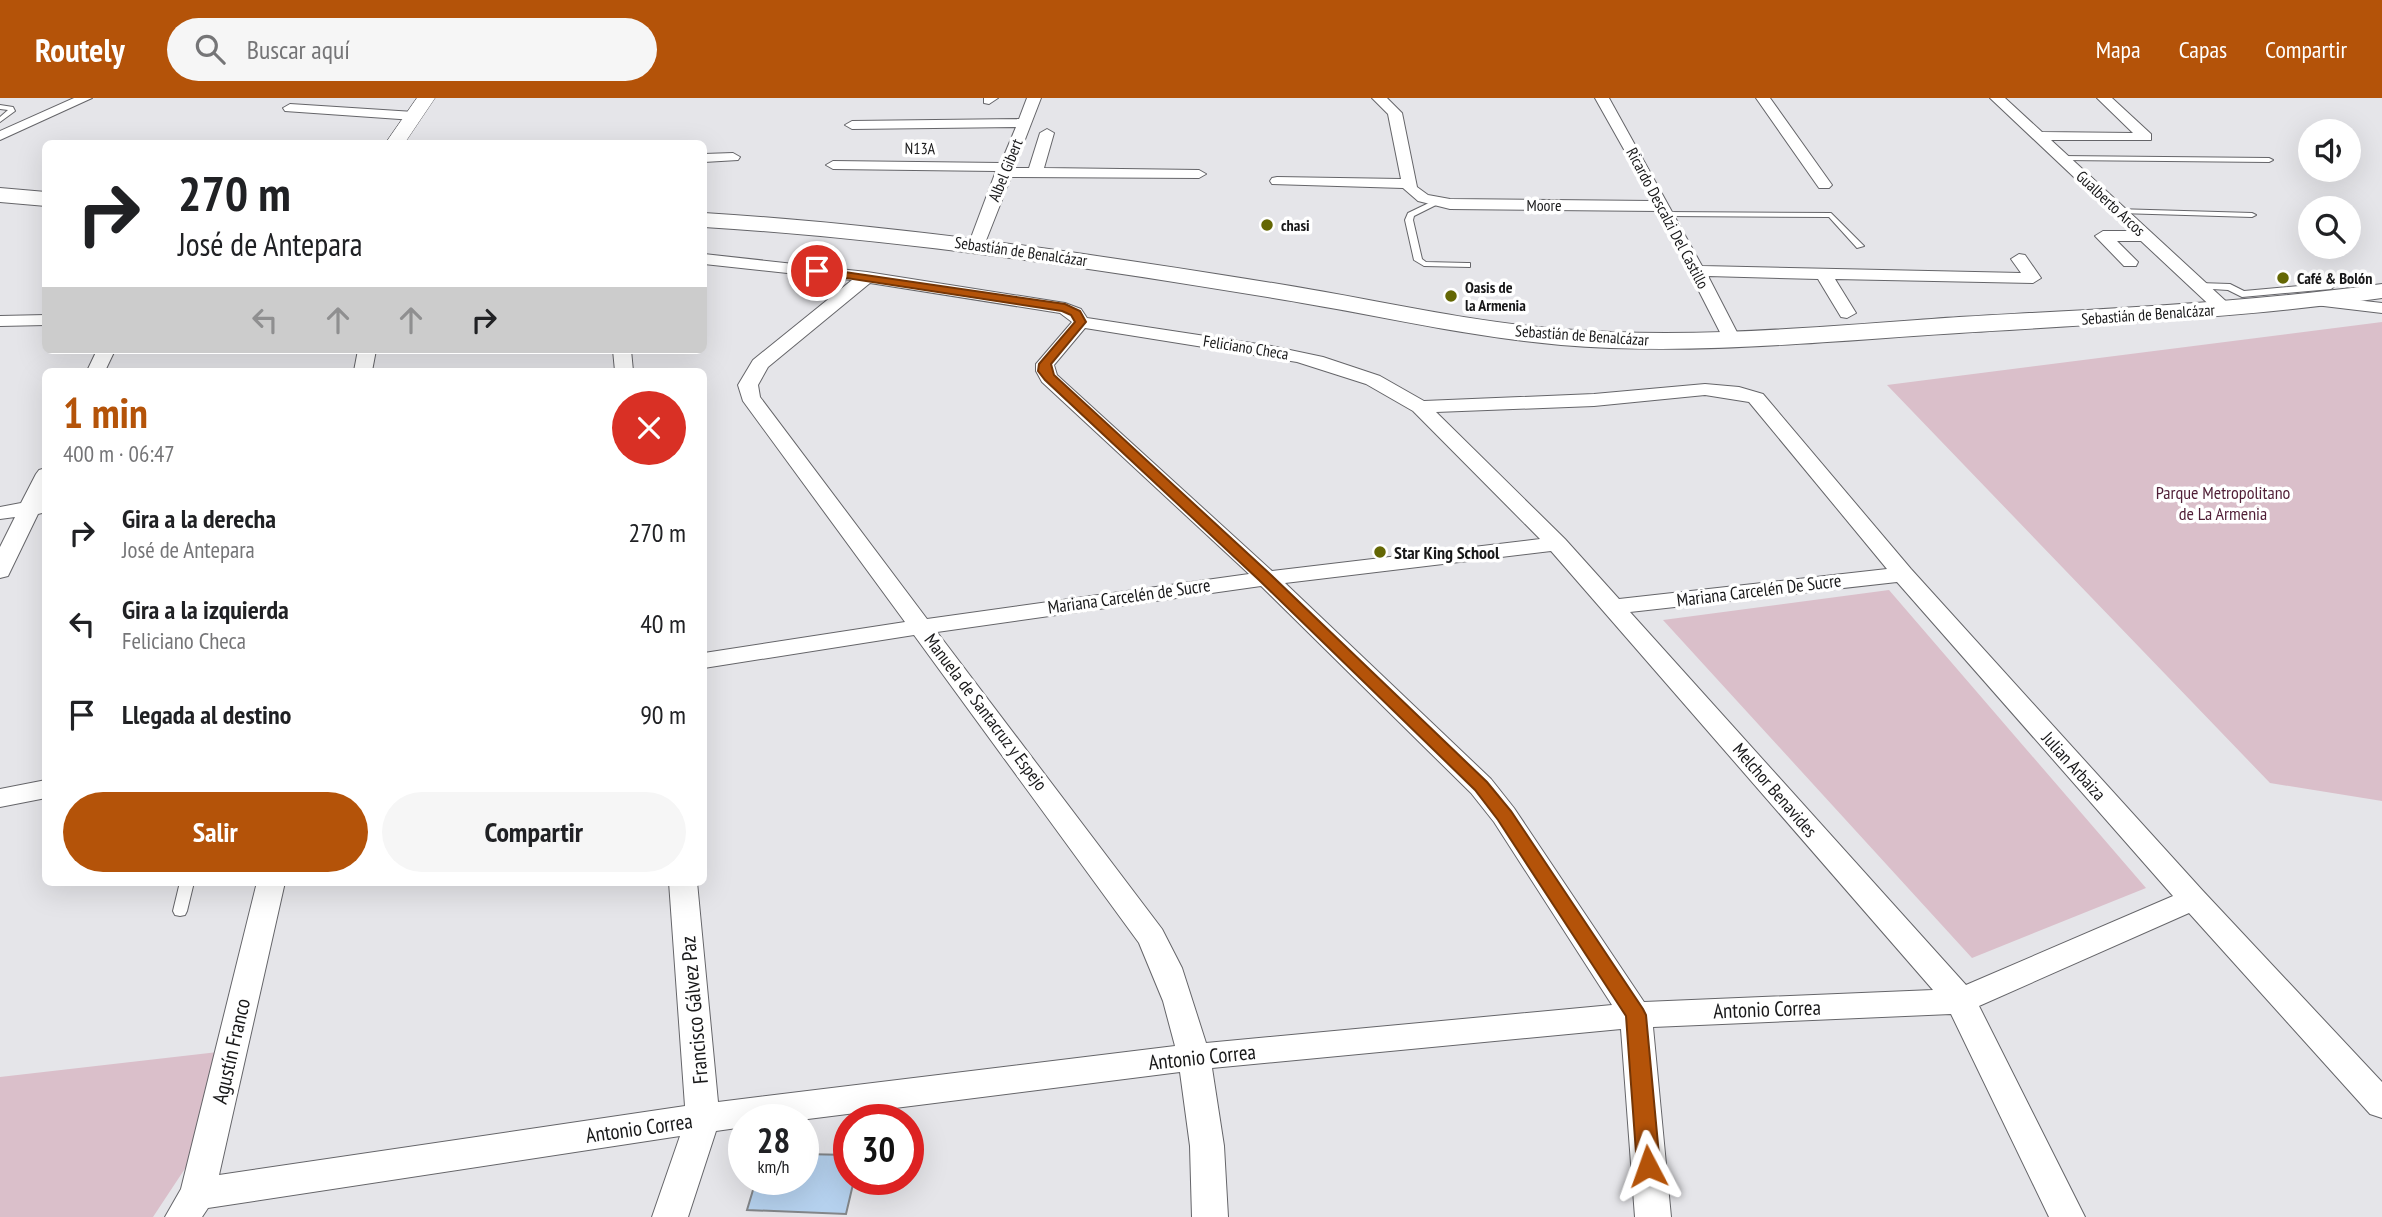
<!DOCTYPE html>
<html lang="es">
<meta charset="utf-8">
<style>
body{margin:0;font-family:"PT Sans Narrow",sans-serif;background:#f6f6f6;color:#202124;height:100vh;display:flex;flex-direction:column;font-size:26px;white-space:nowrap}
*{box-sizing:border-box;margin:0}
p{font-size:23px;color:#757577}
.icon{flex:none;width:38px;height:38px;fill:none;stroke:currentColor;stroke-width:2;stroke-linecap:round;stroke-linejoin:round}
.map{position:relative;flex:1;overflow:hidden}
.drawer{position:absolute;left:42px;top:270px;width:665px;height:518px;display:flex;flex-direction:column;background:#fff;border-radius:10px;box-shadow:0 7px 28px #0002}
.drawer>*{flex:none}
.guide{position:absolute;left:42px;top:42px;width:665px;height:214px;border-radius:10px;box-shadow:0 7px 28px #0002;background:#fff;color:#202124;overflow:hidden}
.buttons{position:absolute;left:2298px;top:21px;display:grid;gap:14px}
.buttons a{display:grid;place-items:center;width:63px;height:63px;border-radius:50%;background:#fff;box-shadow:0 7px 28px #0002;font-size:35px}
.speed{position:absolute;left:728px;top:1006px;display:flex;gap:14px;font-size:35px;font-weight:700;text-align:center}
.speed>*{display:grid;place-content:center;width:91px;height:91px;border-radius:50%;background:#fff;box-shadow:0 7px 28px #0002;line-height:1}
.speed small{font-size:18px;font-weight:400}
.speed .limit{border:10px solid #d22;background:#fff;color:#111}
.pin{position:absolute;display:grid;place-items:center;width:60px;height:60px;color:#fff;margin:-30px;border:4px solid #fff;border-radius:50%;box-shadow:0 2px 7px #0007}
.me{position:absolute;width:77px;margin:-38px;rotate:356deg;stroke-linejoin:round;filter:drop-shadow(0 0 5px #0008)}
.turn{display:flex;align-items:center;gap:24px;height:147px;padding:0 21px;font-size:32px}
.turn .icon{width:91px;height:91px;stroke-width:2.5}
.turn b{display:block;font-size:49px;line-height:60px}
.lanes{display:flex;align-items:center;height:66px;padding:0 21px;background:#0003;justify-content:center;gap:35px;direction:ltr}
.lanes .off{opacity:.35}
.round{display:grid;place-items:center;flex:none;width:74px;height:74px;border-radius:37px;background:#f6f6f6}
.summary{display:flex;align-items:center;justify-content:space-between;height:119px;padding:0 21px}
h1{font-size:42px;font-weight:700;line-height:52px;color:#b45309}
.cta{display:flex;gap:14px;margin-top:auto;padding:14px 21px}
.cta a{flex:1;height:80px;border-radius:42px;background:#b45309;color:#fff;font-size:28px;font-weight:700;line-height:80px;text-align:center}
.cta a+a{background:#f6f6f6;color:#202124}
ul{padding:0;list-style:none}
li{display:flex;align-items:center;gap:21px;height:91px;padding:0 21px}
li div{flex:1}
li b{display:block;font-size:26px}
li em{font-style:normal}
header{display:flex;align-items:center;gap:42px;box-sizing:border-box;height:98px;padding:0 35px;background:#b45309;color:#fff}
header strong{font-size:33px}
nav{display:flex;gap:38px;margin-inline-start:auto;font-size:24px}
.search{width:490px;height:63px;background:#f6f6f6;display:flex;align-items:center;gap:18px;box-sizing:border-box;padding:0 24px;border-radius:38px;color:#757577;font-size:26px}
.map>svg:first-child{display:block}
</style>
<header>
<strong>Routely</strong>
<div class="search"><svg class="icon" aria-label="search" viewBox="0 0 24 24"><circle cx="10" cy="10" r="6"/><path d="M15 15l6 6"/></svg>Buscar aquí</div>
<nav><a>Mapa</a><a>Capas</a><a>Compartir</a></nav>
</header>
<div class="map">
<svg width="2382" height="1119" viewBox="0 0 2382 1119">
<rect width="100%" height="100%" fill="#e5e5e9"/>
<path fill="#dabfca" d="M2382,224v479l-112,-18 -383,-398z
M1889,492l257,298 -174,70 -309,-338z
M218,954l-28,109 -37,56h-153v-140z"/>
<path fill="#b5d1ee" stroke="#838689" stroke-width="2" d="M803,1056l46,1v25h5l-8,34 -99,-4 9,-30h47z"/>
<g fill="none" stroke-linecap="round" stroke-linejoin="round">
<defs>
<path id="service" d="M0,7l13,2 2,4 -15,11v-5l8,-7 -8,-1z
M2060,58l209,2 4,2 -4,2 -206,-2h-3z
M1435,102l7,2 -28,14 -1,4 9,39 4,3 41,1h3v4l-46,-1 -10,-6 -9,-40 3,-7z
M2116,111l136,4 4,2 -4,2 -133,-4 -4,-2z
M1664,114l167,1 33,33 -7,2 -28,-31 -162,-1h-3z
M2199,185l31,1 14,7 87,-8 4,3 -4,3 -89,8 -14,-7 -32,-2v-4z
M180,784h14l-7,29 -2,4 -5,1 -5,-1 -2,-4z"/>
<path id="minor" d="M74,0h18l-92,42v-9z
M984,0h14l-9,6 -5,-1z
M1027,0h14l-27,70h15l11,-35 7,-4 7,4 -10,35 155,2 7,4 -7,4 -188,-1 -26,66 -8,5 -8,-5 27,-72 -163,-2 -7,-4 7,-4 168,2 15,-36 -164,2 -7,-4 7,-4 167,-2z
M1372,0h15l15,15 15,74 11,8 22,4 203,2 -58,-103h14l93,168 319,7 -10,-14 8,-5 6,1 16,23 -8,5 -198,-4 21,34 -9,5 -6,-1 -23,-38 -110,-3 33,64 -9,5 -6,-1 -68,-133 -208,-2 -32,-8 -15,-13 -131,-4 -2,-3 2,-3 5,-1 124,2 -13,-65z
M1756,0h14l62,87 -3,3h-10z
M1990,0h15l37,34 91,1 -36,-35h15l39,36v6h-100l179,165 3,4 -3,4h-12l-77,-72h-24l21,21 -2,4h-12l-29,-30 8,-5h28z
M290,6l124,8 7,4 -7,4 -129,-9 -2,-3z
M733,55l7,4 -2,3 -34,2v-8z
M704,156l163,18 198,31 16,6 6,9 184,28 52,11 57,19 44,25 170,-7 111,-10 34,3 24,7 148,175 292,322 179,191v36l-12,-4 -181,-201 -210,93 106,211h-36l-98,-203 -298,13 18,190h-36l-14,-188 -409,39 12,78 4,71h-36l-2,-71 -10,-74 -380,48h-56v7l-28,4 -28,86h-36l28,-81 -472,72 -6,9h-37l16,-28 76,-307h28l-66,293 466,-69 -16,-224h28l21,220 457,-56 -12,-45 -24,-58 -225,-308 -210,33v-15l201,-31 -162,-221 -5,-16 15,-25 99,-80 -148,-16zM870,185l190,30 12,9 -36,42v7l6,11 207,192 -322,45 -167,-222 -2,-12 10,-18zM1085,230l212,34 69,22 47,27 127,128 -268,32 -215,-196 -3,-10zM1705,297l44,7 138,167 -268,30 -54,-60 -129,-127 158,-6zM1551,453l382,439 -289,12 -130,-194 -23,-29 -206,-196zM1897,484l276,314 -207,89 -336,-373zM1261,488l210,207 23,29 118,183 -406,38 -24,-75 -20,-39 -225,-297z
M2321,198l61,7v10l-67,-8 -3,-4 3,-4z
M46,217v10l-46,1v-10z
M97,252h18l-10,21h-18z
M358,252h18l-4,21h-18z
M613,252h18l2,21h-18z
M46,370v44l-8,2 -30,62 -8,2v-31l15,-30 -15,2v-12l21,-4 15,-29 3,-4z
M46,682v18l-46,9v-18z"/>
<path id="tertiary" d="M417,0h18l-31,46h-19z"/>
<path id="secondary" d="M0,90l46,4v14l-46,-4z
M704,115c195,12 388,41 581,72 92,15 183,37 276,44 133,11 266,-3 398,-12 142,-8 283,-14 423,-33v14c-140,20 -281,26 -423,35 -132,8 -265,23 -398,12 -93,-8 -184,-30 -276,-45 -193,-32 -386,-61 -581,-73z"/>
</defs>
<use href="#service" stroke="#656569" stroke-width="2"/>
<use href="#minor" stroke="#656569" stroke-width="2"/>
<use href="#tertiary" stroke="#656569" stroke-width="1"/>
<use href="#secondary" stroke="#656569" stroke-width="2"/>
<use href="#service" fill="#fff" fill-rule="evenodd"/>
<use href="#minor" fill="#fff" fill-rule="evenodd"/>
<use href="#tertiary" fill="#fff" fill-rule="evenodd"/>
<use href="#secondary" fill="#fff" fill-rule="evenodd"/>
</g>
<path fill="#b45309" stroke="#753606" stroke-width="2" d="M817,170l248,36 15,7 6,11 -35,42 3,11 216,199 217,208 24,29 132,198 3,6 14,151 -4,7 -8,3 -8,-3 -3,-7 -11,-150 -128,-196 -23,-30 -216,-210 -214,-200 -7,-9 1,-7 36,-42 -4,-7 -9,-4 -249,-38v-4z"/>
<g fill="#646704" stroke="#fff" stroke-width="2.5">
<circle cx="1267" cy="127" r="7"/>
<circle cx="2283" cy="180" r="7"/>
<circle cx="1451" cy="198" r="7"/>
<circle cx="1380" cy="454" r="7"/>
</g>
<g text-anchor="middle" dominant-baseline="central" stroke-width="7" stroke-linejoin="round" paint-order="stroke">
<g font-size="16" fill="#181819" stroke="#fff">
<text transform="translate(920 50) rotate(1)">N13A</text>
<text transform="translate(1005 72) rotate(-68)">Albel Gibert</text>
<text transform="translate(2111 105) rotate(43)">Gualberto Arcos</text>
<text x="1544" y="107">Moore</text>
<text transform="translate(1668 120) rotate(62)">Ricardo Descalzi Del Castillo</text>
<text transform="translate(1021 153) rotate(8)">Sebastián de Benalcázar</text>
<text transform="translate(2148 216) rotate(-4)">Sebastián de Benalcázar</text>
<text transform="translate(1582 237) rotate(4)">Sebastián de Benalcázar</text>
<text transform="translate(1246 249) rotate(9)">Feliciano Checa</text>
</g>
<g font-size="16" font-weight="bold" fill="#181819" stroke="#fff" text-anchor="start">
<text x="1281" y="127">chasi</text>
<text x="2297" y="180">Café &amp; Bolón</text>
<text x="1465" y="189">Oasis de<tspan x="1465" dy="18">la Armenia</tspan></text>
</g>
<g font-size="18" fill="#501e36" stroke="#fff">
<text x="2223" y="394">Parque Metropolitano<tspan x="2223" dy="21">de La Armenia</tspan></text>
</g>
<g font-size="18" font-weight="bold" fill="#181819" stroke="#fff" text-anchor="start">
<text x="1394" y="454">Star King School</text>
</g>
<g font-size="18" fill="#181819" stroke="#fff">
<text transform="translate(1759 492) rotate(-7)">Mariana Carcelén De Sucre</text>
<text transform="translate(1129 498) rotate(-8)">Mariana Carcelén de Sucre</text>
<text transform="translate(986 614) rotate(53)">Manuela de Santacruz y Espejo</text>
<text transform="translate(2074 668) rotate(48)">Julian Arbaiza</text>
<text transform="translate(1775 692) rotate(49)">Melchor Benavides</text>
</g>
<g font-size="21" fill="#181819" stroke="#fff">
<text transform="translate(1767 911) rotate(-2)">Antonio Correa</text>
<text transform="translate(694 912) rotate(-95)">Francisco Gálvez Paz</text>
<text transform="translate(231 953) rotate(-77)">Agustín Franco</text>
<text transform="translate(1202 959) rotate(-6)">Antonio Correa</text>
<text transform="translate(639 1030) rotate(-8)">Antonio Correa</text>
</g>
</g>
</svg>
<div class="buttons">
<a><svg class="icon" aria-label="sound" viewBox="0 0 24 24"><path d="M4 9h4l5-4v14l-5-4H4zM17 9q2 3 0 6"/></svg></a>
<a><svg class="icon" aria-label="search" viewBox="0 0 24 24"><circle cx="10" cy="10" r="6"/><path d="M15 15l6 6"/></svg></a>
</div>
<div class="speed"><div>28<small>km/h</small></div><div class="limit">30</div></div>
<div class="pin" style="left:817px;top:173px;background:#d93025"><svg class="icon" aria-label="arrive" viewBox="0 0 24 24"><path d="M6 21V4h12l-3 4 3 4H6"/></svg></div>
<svg class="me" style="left:1648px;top:1068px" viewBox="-20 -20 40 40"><path d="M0-17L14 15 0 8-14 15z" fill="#b45309" stroke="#fff" stroke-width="4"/></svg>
<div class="guide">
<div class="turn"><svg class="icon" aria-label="right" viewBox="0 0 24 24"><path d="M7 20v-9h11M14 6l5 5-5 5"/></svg><div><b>270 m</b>José de Antepara</div></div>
<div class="lanes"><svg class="icon off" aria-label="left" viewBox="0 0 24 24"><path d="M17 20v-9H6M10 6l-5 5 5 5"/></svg><svg class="icon off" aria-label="ahead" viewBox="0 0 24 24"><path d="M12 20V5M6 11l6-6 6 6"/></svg><svg class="icon off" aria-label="ahead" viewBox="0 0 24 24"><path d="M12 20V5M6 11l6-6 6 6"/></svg><svg class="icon" aria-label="right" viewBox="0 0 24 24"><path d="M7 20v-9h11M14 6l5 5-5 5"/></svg></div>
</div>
<section class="drawer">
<div class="summary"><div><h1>1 min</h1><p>400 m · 06:47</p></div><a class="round" style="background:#d93025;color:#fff"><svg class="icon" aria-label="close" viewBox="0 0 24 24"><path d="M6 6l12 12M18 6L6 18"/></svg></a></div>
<ul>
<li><svg class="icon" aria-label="right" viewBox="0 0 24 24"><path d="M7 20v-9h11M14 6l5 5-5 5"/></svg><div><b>Gira a la derecha</b><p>José de Antepara</p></div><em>270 m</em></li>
<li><svg class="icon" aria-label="left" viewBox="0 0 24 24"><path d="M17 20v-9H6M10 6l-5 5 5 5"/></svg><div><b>Gira a la izquierda</b><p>Feliciano Checa</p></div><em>40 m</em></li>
<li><svg class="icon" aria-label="arrive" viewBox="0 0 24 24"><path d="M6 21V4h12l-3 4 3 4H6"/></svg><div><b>Llegada al destino</b></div><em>90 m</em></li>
</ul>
<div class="cta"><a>Salir</a><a>Compartir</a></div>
</section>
</div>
